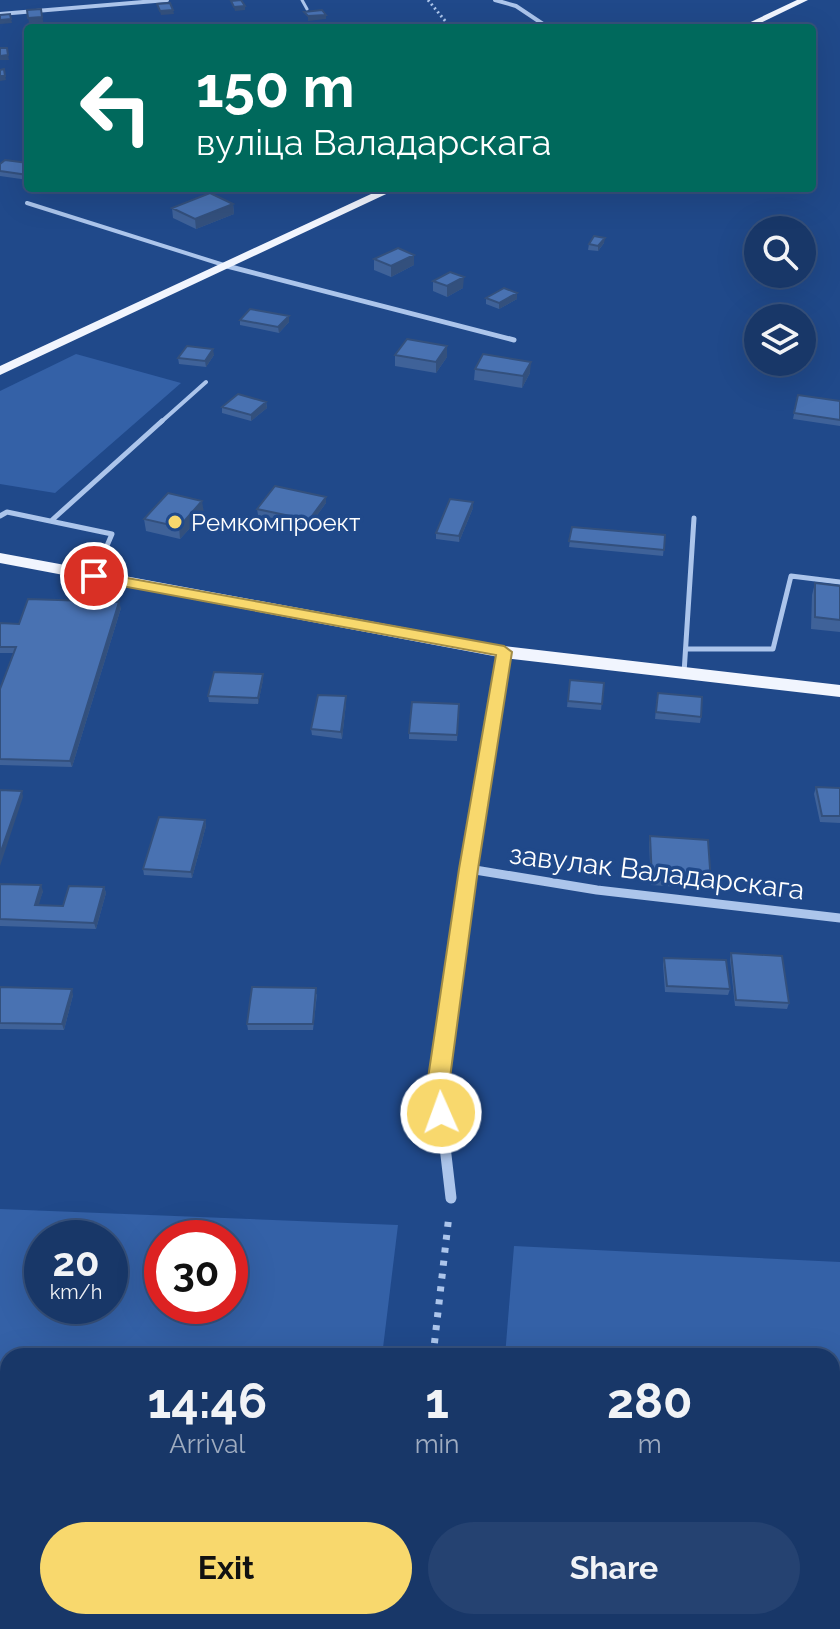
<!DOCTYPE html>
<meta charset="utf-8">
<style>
body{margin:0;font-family:Raleway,sans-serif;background:#254271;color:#f1f3f6;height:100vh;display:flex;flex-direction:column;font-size:30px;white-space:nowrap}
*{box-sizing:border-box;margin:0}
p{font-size:26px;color:#9facc0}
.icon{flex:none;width:44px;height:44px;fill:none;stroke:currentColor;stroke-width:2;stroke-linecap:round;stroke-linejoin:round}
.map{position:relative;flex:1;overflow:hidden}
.panel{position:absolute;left:0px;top:1348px;width:840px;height:282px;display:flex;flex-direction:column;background:#183768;border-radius:24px 24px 0 0;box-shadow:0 8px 32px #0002,0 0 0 2px #36517c}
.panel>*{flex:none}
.top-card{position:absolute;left:24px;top:24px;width:792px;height:168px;border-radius:8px;box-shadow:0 8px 32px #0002,0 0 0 2px #36517c;background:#00695c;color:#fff;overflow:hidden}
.fabs{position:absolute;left:744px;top:216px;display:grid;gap:16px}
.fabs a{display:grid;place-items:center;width:72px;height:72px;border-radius:50%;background:#183768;box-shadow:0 8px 32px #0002,0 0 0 2px #36517c;font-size:40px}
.speed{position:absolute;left:24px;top:1220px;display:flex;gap:16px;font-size:40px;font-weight:700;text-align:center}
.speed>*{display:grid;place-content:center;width:104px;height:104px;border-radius:50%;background:#183768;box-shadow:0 8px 32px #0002,0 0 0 2px #36517c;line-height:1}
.speed small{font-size:20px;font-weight:400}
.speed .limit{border:12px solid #d22;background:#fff;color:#111}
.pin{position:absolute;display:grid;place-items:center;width:68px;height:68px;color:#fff;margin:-34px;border:4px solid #fff;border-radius:50%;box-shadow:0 2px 8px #0007}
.me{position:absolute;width:88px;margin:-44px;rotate:358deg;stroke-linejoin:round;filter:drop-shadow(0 0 6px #0008)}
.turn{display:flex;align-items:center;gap:28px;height:168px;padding:0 40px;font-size:36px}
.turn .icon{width:104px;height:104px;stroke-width:2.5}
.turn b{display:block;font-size:56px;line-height:68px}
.eta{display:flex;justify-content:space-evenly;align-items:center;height:136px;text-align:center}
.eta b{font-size:48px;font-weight:700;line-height:56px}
.primary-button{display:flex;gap:16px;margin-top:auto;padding:16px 40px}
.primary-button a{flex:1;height:92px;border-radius:48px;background:#f8d86d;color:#111;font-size:32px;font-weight:700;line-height:92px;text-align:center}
.primary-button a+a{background:#254271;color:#f1f3f6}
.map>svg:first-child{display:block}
</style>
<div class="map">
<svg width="840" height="1629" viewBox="0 0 840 1629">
<rect width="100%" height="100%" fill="#20498a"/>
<path fill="#3461a7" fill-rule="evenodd" d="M76,354l105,29 -126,110 -55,-9v-93z
M0,1209l398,16 -16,131h-374v266h161l-13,7h-156zM42,1238h68v68h-68zM162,1238h68v68h-68z
M514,1246l326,16v367h-358v-7h350v-266h-327z"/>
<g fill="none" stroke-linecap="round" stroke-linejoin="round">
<path stroke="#acc5eb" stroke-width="3" stroke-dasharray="2 3" stroke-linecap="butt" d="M428,0l23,28"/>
<path stroke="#acc5eb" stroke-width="7" stroke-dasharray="5 8" stroke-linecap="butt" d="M433,1356l16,-141
M401,1629l1,-7"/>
<path stroke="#acc5eb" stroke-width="3" d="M302,0l5,9"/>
<path stroke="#acc5eb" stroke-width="4" d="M27,203l200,63
M160,423l46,-41"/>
<path stroke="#acc5eb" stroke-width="5" d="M0,516l7,-4 105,22 -18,42
M51,521l111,-100
M686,649h87l18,-73 49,6
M684,673l10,-155"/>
<path stroke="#acc5eb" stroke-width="4" d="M495,0l21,6 33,22
M0,14l167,-14"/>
<path stroke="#acc5eb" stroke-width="5" d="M227,266l287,74"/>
<path stroke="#acc5eb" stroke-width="7" d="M492,729l12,-77"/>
<path stroke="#acc5eb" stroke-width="9" d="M469,869l128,21 243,28
M442,1123l-4,-38 54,-358"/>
<path stroke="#acc5eb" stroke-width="11" d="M442,1121l9,77"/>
<path fill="#f1f5fe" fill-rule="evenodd" d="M797,0h11l-58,28h-12z
M384,188h15l-399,187v-9z
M0,553l504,93 336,39v12l-336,-39 -504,-95z"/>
</g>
<path fill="#3f6299" d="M28,163v17l-28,-4v-12z
M87,188h44l-6,5z
M233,204l1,10 -38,15 -23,-11 -1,-10z
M604,243l-6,8 -10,-1 1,-6z
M414,255v10l-23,12 -17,-7v-11z
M433,281l30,7 -16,9 -14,-6z
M486,298l31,1 -18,10 -13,-5z
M240,320l49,2 -10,11 -39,-8z
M447,346v11l-11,16 -41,-7v-11z
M214,355l-8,12 -27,-3 -1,-6z
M475,369l55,4 -8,15 -48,-8z
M798,395l42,6v25l-47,-7z
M266,402l1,6 -16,13 -29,-8v-6z
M326,503l-17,23 -51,-11 -1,-6z
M473,508l-14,34 -23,-3v-6z
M204,513l-24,26 -34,-8 -2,-12z
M572,527l93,8 -2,21 -94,-9z
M815,583l25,3v46l-29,-3 1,-34z
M121,608l-49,159 -72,-2v-76l14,-36h-14v-30l19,1z
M263,674v6l-5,24 -49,-2 -1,-6z
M570,680l34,3 -3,27 -34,-3z
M657,699l44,18 -1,6 -45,-4z
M346,703l-4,36 -30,-4 -1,-6z
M459,704l-2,37 -48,-2v-6z
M816,787l24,1v35l-20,-1 -6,-28z
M205,820l1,6 -14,52 -48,-3 -1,-6z
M650,836l61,47 -1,6 -59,-4 -2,-43z
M0,884l43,7 -5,14 25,1 41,-19 2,6 -10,36 -96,-3z
M731,953l58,50 -2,6 -52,-3 -5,-47z
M664,958l66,31 -2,6 -63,-3 -2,-28z
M0,987l73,8 -9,35 -64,-1z
M317,994l-4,36h-65l-1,-6z"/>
<path fill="#33507d" d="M245,6v4l-10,1 -1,-4z
M41,9l3,17 -14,1 -2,-9z
M173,10l1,4 -13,1 -1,-4z
M326,15v4l-18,2v-5z
M11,19l1,4 -12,1v-4z
M8,55l1,5h-9v-4z
M0,76h5l1,4 -6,1z
M233,204l1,10 -38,15 -1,-10z
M605,238l-1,5 -6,8v-5z
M414,255v10l-23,12v-11z
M464,277l-1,11 -16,9v-11z
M517,293v6l-18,10v-6z
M289,316v6l-10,11 -1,-6z
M447,346v11l-11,16v-11z
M213,349l1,6 -8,12 -1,-6z
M531,362l-1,11 -8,15 1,-12z
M266,402l1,6 -16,13v-6z
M326,497v6l-17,23v-6z
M202,501l2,12 -24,26 -1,-12z
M473,502v6l-14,34v-6z
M119,602l2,6 -49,159 -2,-6z
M263,674v6l-5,24v-6z
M346,696v7l-4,36 -1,-7z
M22,791l1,6 -23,69v-12z
M205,820l1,6 -14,52 -1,-6z
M41,885l2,6 -6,20 -2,-6z
M104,887l2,6 -10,36 -2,-6z
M72,989l1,6 -9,35 -2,-6z"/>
<path fill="#4972b2" stroke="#33507d" stroke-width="2" d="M241,0l4,6 -11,1 -3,-6z
M170,3l3,7 -13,1 -3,-7z
M41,9l1,8 -14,1 -1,-8z
M322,10l4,5 -18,1 -4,-4z
M10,14l1,5 -11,1v-5z
M0,48h7l1,7 -8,1z
M4,69l1,7h-5v-6z
M5,160l23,3v12l-28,-4v-7z
M210,193l23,11 -38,15 -23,-11z
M594,236l11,2 -7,8 -9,-2z
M398,248l16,7 -23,11 -17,-7z
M450,272l14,5 -17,9 -14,-5z
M504,288l13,5 -18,10 -13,-5z
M250,309l39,7 -11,11 -38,-7z
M407,339l40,7 -11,16 -41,-7z
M187,346l26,3 -8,12 -27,-3z
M483,354l48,8 -8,14 -48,-7z
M238,394l28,8 -15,13 -29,-8z
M798,395l42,6v19l-46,-7z
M275,486l51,11 -17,23 -52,-11z
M168,493l34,8 -23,26 -35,-8z
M450,499l23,3 -14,34 -23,-3z
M572,527l93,8 -1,15 -95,-9z
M815,583l25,3v34l-25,-3z
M28,599l91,3 -49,159 -70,-2v-70l16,-42h-16v-24l19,1z
M214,672l49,2 -5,24 -50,-2z
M570,680l34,3 -2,21 -34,-3z
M658,693l44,4 -1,20 -45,-5z
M318,695l28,1 -5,36 -30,-3z
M412,702l47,2 -2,31 -48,-2z
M816,787l24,1v28h-18z
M0,790l22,1 -22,63z
M159,817l46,3 -14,52 -48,-3z
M650,836l58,4 3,43 -59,-4z
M0,884l41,1 -6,20 28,1 6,-20 35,1 -10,36 -94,-4z
M731,953l51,3 7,47 -53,-3z
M664,958l62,2 4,29 -63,-3z
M0,987l72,2 -10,35 -62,-1z
M252,987l64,1 -3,36h-66z"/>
<path fill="#f8d86d" stroke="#a18c47" stroke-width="2" d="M94,572l410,74 8,6 -34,217 -29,216 3,28 -3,7 -8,3 -7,-3 -7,-35 32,-216 37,-214 -407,-75v-7z"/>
<circle fill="#f8d86d" stroke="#20498a" stroke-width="3" cx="175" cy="522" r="8"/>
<g text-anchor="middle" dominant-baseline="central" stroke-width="7" stroke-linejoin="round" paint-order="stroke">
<g font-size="24" fill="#fff" stroke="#20498a" text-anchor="start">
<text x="191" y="522">Ремкомпроект</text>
</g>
<g font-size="28" fill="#fff" stroke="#20498a">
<text transform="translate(657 872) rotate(7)">завулак Валадарскага</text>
</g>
</g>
</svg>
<div class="fabs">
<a><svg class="icon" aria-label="search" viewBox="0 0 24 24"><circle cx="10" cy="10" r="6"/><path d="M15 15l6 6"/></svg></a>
<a><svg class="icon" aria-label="layers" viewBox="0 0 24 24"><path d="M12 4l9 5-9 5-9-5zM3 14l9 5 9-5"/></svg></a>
</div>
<div class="speed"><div>20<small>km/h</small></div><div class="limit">30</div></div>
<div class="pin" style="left:94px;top:576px;background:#d93025"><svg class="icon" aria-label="arrive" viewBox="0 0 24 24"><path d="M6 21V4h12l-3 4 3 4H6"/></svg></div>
<svg class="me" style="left:441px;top:1113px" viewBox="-20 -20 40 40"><circle r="17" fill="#f8d86d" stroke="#fff" stroke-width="3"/><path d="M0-11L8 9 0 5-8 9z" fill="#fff"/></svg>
<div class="top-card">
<div class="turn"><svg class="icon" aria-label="left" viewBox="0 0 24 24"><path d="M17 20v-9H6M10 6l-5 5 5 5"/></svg><div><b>150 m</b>вуліца Валадарскага</div></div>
</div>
<section class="panel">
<div class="eta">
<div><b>14:46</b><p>Arrival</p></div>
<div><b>1</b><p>min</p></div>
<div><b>280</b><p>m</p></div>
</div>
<div class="primary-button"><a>Exit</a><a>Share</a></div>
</section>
</div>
